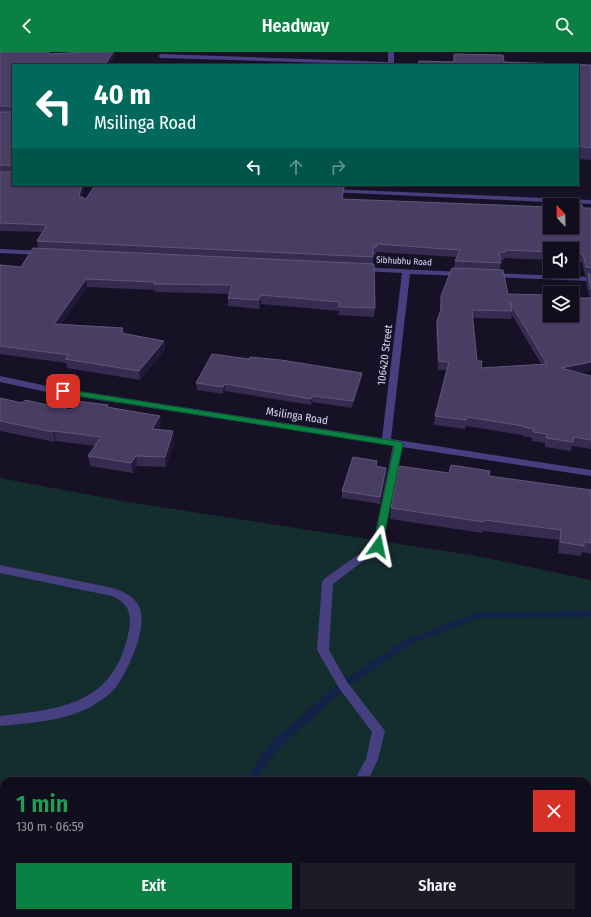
<!DOCTYPE html>
<meta charset="utf-8">
<style>
body{margin:0;font-family:"Fira Sans Condensed",sans-serif;background:#1e1b29;color:#f1f3f6;height:100vh;display:flex;flex-direction:column;font-size:15px;white-space:nowrap}
*{box-sizing:border-box;margin:0}
p{font-size:13px;color:#9c9ca3}
.icon{flex:none;width:22px;height:22px;fill:none;stroke:currentColor;stroke-width:2;stroke-linecap:round;stroke-linejoin:round}
.map{position:relative;flex:1;overflow:hidden}
.drawer{position:absolute;left:0px;top:725px;width:591px;height:140px;display:flex;flex-direction:column;background:#100d1c;border-radius:12px 12px 0 0;box-shadow:0 1px 3px #0004,0 0 0 1px #302d3b}
.drawer>*{flex:none}
.guide{position:absolute;left:12px;top:12px;width:567px;height:122px;border-radius:0px;box-shadow:0 1px 3px #0004,0 0 0 1px #302d3b;background:#00695c;color:#fff;overflow:hidden}
.needle{width:26px;rotate:338deg}
.buttons{position:absolute;left:543px;top:146px;display:grid;gap:8px}
.buttons a{display:grid;place-items:center;width:36px;height:36px;border-radius:0px;background:#100d1c;box-shadow:0 1px 3px #0004,0 0 0 1px #302d3b;font-size:20px}
.pin{position:absolute;display:grid;place-items:center;width:34px;height:34px;color:#fff;margin:-17px;border-radius:8px;box-shadow:0 2px 6px #0006}
.me{position:absolute;width:44px;margin:-22px;rotate:12deg;stroke-linejoin:round;filter:drop-shadow(0 0 3px #0008)}
.turn{display:flex;align-items:center;gap:14px;height:84px;padding:0 16px;font-size:18px}
.turn .icon{width:52px;height:52px;stroke-width:2.5}
.turn b{display:block;font-size:28px;line-height:34px}
.lanes{display:flex;align-items:center;height:38px;padding:0 16px;background:#0003;justify-content:center;gap:20px;direction:ltr}
.lanes .off{opacity:.35}
.round{display:grid;place-items:center;flex:none;width:42px;height:42px;border-radius:0px;background:#1e1b29}
.headline{display:flex;align-items:center;justify-content:space-between;height:68px;padding:0 16px}
h1{font-size:24px;font-weight:600;line-height:30px;color:#1e9e55}
.action{display:flex;gap:8px;margin-top:auto;padding:8px 16px}
.action a{flex:1;height:46px;border-radius:0px;background:#0b8043;color:#fff;font-size:16px;font-weight:600;line-height:46px;text-align:center}
.action a+a{background:#1e1b29;color:#f1f3f6}
header{display:flex;justify-content:space-between;align-items:center;height:52px;padding:0 16px;background:#0b8043;color:#fff;font-size:18px;font-weight:600}
.map>svg:first-child{display:block}
</style>
<header><svg class="icon" aria-label="back" viewBox="0 0 24 24"><path d="M15 5l-7 7 7 7"/></svg>Headway<svg class="icon" aria-label="search" viewBox="0 0 24 24"><circle cx="10" cy="10" r="6"/><path d="M15 15l6 6"/></svg></header>
<div class="map">
<svg width="591" height="865" viewBox="0 0 591 865">
<rect width="100%" height="100%" fill="#161125"/>
<path fill="#142d2e" fill-rule="evenodd" d="M0,426l128,24 349,54 114,24v337h-591zM4,729h583v132h-583z"/>
<g fill="none" stroke-linecap="round" stroke-linejoin="round">
<path fill="#122347" fill-rule="evenodd" d="M591,559v6l-112,1 -66,25 -67,45 -67,60 -24,33h-11l27,-39 69,-60 67,-43 71,-27z
M4,823v10l-4,1v-10z"/>
<path fill="#474080" fill-rule="evenodd" d="M388,0h6v13l-233,-7 -3,-2 3,-2 227,8z
M331,137l260,11v4l-262,-12v-2z
M0,197l42,2 4,2 -4,2 -42,-2z
M359,215l104,5 4,2 -4,2 -53,-2 -19,165 200,31v6l-189,-29 -19,99 -50,38 -4,66 18,32 38,49 -7,28 -10,22h-14l12,-22 6,-27 -33,-44 -22,-38 5,-68 2,-3 49,-35 20,-99 -346,-53 -47,-10v-6l47,10 335,52 20,-165 -40,-2 -4,-2z
M488,221l103,4v4l-100,-4 -4,-2z
M0,513l113,23c12,4 26,11 28,25 4,20 -13,58 -25,74 -6,8 -16,14 -24,19 -27,15 -61,17 -92,20v-10c63,-7 115,-12 129,-86 3,-17 -1,-27 -17,-34l-112,-23z
M285,861h15l-1,4h-15z"/>
</g>
<path fill="#362b51" fill-rule="evenodd" d="M0,0l115,4 -102,9v120l69,12 4,2 9,-14h251l-1,3h-1l-1,11 248,9v162l-13,3 13,3v73l-19,-3 -1,5 -26,-4v-4l-13,-2v-3l-10,-2v-1l-56,-9 -1,3 -31,-4 1,-9 11,-46h-8l-2,-41 1,-8 3,-9v-8l1,-8 13,-28 1,-7 1,-4 -80,-5v3h-3v9l2,44 -1,9 -36,-2 1,-4 -78,-7 -2,5 -31,-3v-8l1,-4 -74,-2v-2l-68,-3 -26,37 62,4 1,6 40,7 1,9 -25,30 -73,-12 -1,-5 -66,-9v-89l21,2 17,-19 -1,-7 5,-9 -42,-1zM550,197h22v13h10l3,13 2,1 -1,6 4,16 -41,-1 -41,-3 -8,-24 1,-7 -1,-3h4v-2l46,2zM512,263l29,49 -60,4 -4,-7 -4,-43 38,1z
M454,2l50,8 87,3v95l-13,-1v-94l-125,-3z
M362,327l-10,29 -40,-6 -1,3 -86,-14 -2,3 -26,-4 -1,-7z
M0,346l22,5 49,7 37,-3 53,18 -3,4 15,2 1,10 -8,26 -29,-1 -4,7 -43,-7 -2,-10 7,-10 -39,-5 -1,1 -55,-11z
M377,409v5l9,9 -6,29 -38,-6v-7z
M449,421l40,4 102,13v64l-9,-2 -1,4 -23,-3 1,-13 -76,-9 -1,2 -92,-14 1,-11z"/>
<path fill="#211938" d="M113,0h2v4l-6,9h-4z
M82,133h4l-6,18 -1,-7z
M344,135v8l-2,11v-7z
M86,227l1,8 -31,45 -2,-8z
M261,243v9l-2,5v-9z
M164,289l1,9 -25,30 -1,-9z
M591,310v8l-31,6 1,-8z
M362,321v6l-10,29 1,-7z
M225,332v7l-2,3v-7z
M312,344v6l-1,3v-6z
M160,364l1,9 -8,13 -1,-9z
M54,379l2,10 -1,1 -2,-10z
M173,379l1,10 -8,26 -1,-10z
M136,404l1,10 -4,7 -2,-10z
M386,416v7l-6,29v-7z"/>
<path fill="#483e63" stroke="#5f567b" fill-rule="evenodd" d="M0,0h49v2l37,-2h27l-8,13h-92v42l-1,-1h-12z
M454,2l49,1 1,7 87,3v83l-13,-2v-81h-160l1,-4 35,1z
M13,56v58l-1,-1h-12v-53h12z
M13,115v18h69l-3,11 7,3 9,-14h202l47,2 -2,12 208,8v20h22v-22h10l1,3h8v60l-5,-1 -3,-13 -11,-1v-4h-22v3l-45,-2v2h-6l2,11 -46,-2 5,-11 -83,-6 -1,3h-3v10l-336,-16 10,-16 -47,-2v-51h12z
M33,196l341,16 1,44 -36,-1v-5l-78,-7 -2,5 -31,-2 4,-13 -78,-1 1,-2 -69,-3 -32,45 69,4 -2,5 43,8 -25,30 -74,-12 4,-4 -69,-9v-81l21,2z
M452,216l51,2 5,24 41,1v2h1v18h22v-17h19v64l-30,6 30,8v64l-17,-3 -1,5 -27,-4 1,-4 -14,-2 1,-3 -11,-2v-1l-56,-9 -1,3 -31,-4 14,-54 -10,-1 -2,-40 4,-12v-13zM510,250l37,62 -66,4 1,-7h-5l-5,-51 40,1z
M588,222h3v15z
M212,302l37,5 1,-2 31,3 81,13 -9,28 -41,-5 -1,3 -86,-15 -2,3 -27,-4z
M0,346l22,5 3,-3 46,10 6,-9 31,4 -1,2 53,9 -8,13 21,2 -8,26 -29,-1 -5,7 -43,-7 13,-19 -47,-6 -1,1 -53,-11z
M353,405l24,4 -1,5 10,2 -6,29 -38,-6z
M451,413l39,6 -1,5 102,14v53l-7,-1v4l-24,-4 1,-12 -77,-10v2l-93,-14 8,-42 50,7z"/>
<path fill="#0b8043" stroke="#07532c" d="M63,337l339,53 1,2 -21,102 -4,3 -5,-3 21,-100 -334,-53v-3z"/>
<g text-anchor="middle" dominant-baseline="central" stroke-width="3" stroke-linejoin="round" paint-order="stroke">
<g font-size="9" fill="#ded8fc" stroke="#161125">
<text transform="translate(404 209) rotate(3)">Sibhubhu Road</text>
</g>
<g font-size="11" fill="#ded8fc" stroke="#161125">
<text transform="translate(385 303) rotate(-83)">106420 Street</text>
<text transform="translate(297 364) rotate(9)">Msilinga Road</text>
</g>
</g>
</svg>
<div class="buttons">
<a><svg class="needle" viewBox="-14 -14 28 28"><path d="M0-13l5 13h-10z" fill="#e53935"/><path d="M0 13l5-13h-10z" fill="#9c9ca3"/></svg></a>
<a><svg class="icon" aria-label="sound" viewBox="0 0 24 24"><path d="M4 9h4l5-4v14l-5-4H4zM17 9q2 3 0 6"/></svg></a>
<a><svg class="icon" aria-label="layers" viewBox="0 0 24 24"><path d="M12 4l9 5-9 5-9-5zM3 14l9 5 9-5"/></svg></a>
</div>
<div class="pin" style="left:63px;top:339px;background:#d93025"><svg class="icon" aria-label="arrive" viewBox="0 0 24 24"><path d="M6 21V4h12l-3 4 3 4H6"/></svg></div>
<svg class="me" style="left:378px;top:494px" viewBox="-20 -20 40 40"><path d="M0-17L14 15 0 8-14 15z" fill="#0b8043" stroke="#fff" stroke-width="4"/></svg>
<div class="guide">
<div class="turn"><svg class="icon" aria-label="left" viewBox="0 0 24 24"><path d="M17 20v-9H6M10 6l-5 5 5 5"/></svg><div><b>40 m</b>Msilinga Road</div></div>
<div class="lanes"><svg class="icon" aria-label="left" viewBox="0 0 24 24"><path d="M17 20v-9H6M10 6l-5 5 5 5"/></svg><svg class="icon off" aria-label="ahead" viewBox="0 0 24 24"><path d="M12 20V5M6 11l6-6 6 6"/></svg><svg class="icon off" aria-label="right" viewBox="0 0 24 24"><path d="M7 20v-9h11M14 6l5 5-5 5"/></svg></div>
</div>
<section class="drawer">
<div class="headline"><div><h1>1 min</h1><p>130 m · 06:59</p></div><a class="round" style="background:#d93025;color:#fff"><svg class="icon" aria-label="close" viewBox="0 0 24 24"><path d="M6 6l12 12M18 6L6 18"/></svg></a></div>
<div class="action"><a>Exit</a><a>Share</a></div>
</section>
</div>
